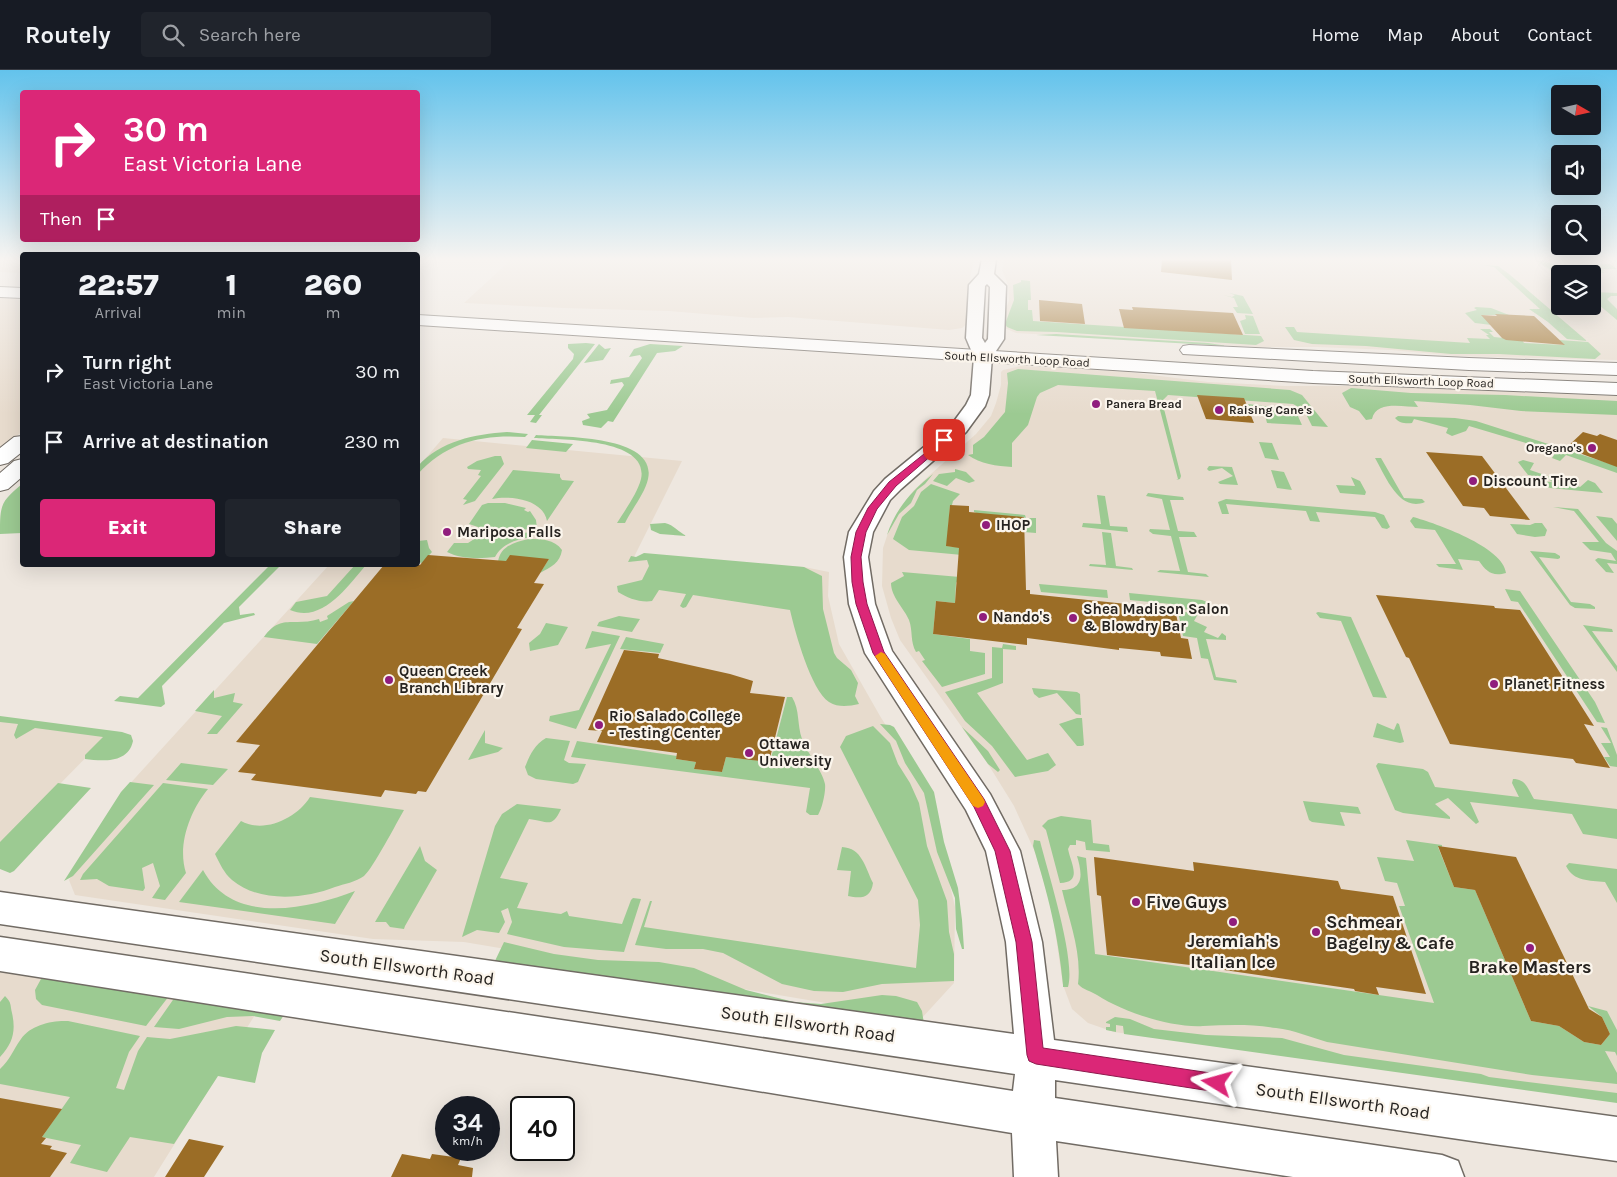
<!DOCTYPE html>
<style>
body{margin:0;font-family:Karla,sans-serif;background:#20242c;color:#f1f3f6;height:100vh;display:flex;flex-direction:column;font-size:19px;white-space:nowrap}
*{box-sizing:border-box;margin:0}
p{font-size:16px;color:#9ea1a6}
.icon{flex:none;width:28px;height:28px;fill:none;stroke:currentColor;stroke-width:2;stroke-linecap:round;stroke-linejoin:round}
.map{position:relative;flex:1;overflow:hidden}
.panel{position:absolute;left:20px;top:182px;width:400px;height:315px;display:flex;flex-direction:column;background:#171b24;border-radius:5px;box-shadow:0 5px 20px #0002}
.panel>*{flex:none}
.top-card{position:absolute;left:20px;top:20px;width:400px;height:152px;border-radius:5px;box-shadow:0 5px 20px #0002;background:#db2777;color:#fff;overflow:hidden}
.needle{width:32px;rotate:99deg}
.controls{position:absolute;left:1551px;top:15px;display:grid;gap:10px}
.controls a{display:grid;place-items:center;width:50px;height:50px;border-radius:5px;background:#171b24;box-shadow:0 5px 20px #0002;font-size:25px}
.speed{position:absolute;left:435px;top:1026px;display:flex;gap:10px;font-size:25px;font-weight:700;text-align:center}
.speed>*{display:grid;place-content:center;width:65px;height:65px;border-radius:50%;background:#171b24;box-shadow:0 5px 20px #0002;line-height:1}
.speed small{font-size:12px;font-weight:400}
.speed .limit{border:2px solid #111;border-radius:8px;background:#fff;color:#111}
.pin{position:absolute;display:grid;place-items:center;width:42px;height:42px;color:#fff;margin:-21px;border-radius:10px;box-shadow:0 2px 8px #0006}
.me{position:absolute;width:55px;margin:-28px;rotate:278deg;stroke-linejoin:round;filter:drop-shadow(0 0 4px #0008)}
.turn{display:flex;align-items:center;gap:18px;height:105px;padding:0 20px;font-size:22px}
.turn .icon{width:65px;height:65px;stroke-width:2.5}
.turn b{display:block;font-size:35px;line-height:42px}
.then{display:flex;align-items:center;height:48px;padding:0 20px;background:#0003;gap:10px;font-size:19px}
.eta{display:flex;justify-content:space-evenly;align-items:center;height:85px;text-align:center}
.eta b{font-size:30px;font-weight:800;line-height:35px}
.action{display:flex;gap:10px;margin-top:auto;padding:10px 20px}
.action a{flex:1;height:58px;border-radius:5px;background:#db2777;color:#fff;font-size:20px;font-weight:800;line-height:58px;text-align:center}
.action a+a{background:#20242c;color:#f1f3f6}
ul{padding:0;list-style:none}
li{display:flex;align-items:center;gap:15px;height:70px;padding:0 20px}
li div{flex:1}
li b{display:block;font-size:19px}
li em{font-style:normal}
header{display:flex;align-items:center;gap:30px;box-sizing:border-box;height:70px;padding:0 25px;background:#171b24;border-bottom:1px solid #363941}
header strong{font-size:24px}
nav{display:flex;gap:28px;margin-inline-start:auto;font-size:18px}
.search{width:350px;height:45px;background:#20242c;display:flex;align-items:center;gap:12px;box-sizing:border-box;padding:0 18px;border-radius:5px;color:#9ea1a6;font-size:19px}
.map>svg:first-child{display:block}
</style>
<header>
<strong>Routely</strong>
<div class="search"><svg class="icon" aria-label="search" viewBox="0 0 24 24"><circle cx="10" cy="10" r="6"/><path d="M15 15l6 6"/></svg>Search here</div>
<nav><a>Home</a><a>Map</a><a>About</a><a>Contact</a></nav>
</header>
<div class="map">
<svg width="1617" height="1107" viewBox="0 0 1617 1107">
<rect width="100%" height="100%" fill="#eee7df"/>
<path fill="#e7dbcd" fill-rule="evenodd" d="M0,189h22v14l-22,-1z
M512,189h462l-5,25 -1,39 -6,5 -13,2 -161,-13 -35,1 -84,-7 -105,-3 -100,-5z
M1005,189h612v101l-160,-4 -66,-6 -74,-3h-60l-241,-14 -16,-7v-5l9,-20 -1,-16 -6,-15zM1560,204h32v32h-32z
M0,228l22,2v132l-22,15z
M1021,296l107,6 80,10 77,4h72l260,10v706l-503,-70 -26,-9 -16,-14 -9,-24 -11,-75 -17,-58 -21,-46 -26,-42 -88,-124 -9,-22 -9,-32 1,-38 6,-18 11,-22 14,-18 18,-17 44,-39 15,-18 5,-13 5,-18v-13l2,-2z
M443,368l239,23 -48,96 170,10 25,5 -1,24 11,48 41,72 48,76 27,115 -1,76 -33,36 -457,-77 -91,-3 -298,-44 -6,-15 57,-92 203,-223h89v-98z
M0,650l110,13 -110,112z
M0,902l39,6 219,32 -104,167h-154z"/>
<path fill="#9cca92" d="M1533,189l9,1 13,5 55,-1 7,5h-15l3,2h-2l1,2 -41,-1 2,2 -6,1z
M1482,195l16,1 11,8 78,67 -20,-2 -19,-17 -19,-13h11l-46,-42z
M1021,210l9,1 1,19h-3v10h4l1,11 228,15 3,5 -8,4 -199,-13 -40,-1 -10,-4 -2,-3 9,-24 -1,-15 8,-3z
M1593,222l24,1v3h-6l-4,3 10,10v11l-24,-20z
M1229,223l14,3 10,18 -16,-1 -4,-6h5l-4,-9 -11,-3 9,2 3,-2z
M1476,237l15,1 18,7h-27l10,10 -17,-2 -10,-10 12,-3 -3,-2z
M1245,245l8,1 7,18h-15l-5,-13 6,-2z
M1285,257h9l3,5 173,11 -3,-5 23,1 -4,-4h3l-9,-6h10l3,3h-4l5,5 28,3 2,3 40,2 -5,-5 29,2 13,12 -6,5 -96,-5h-48l-85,-8 -54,-2 -18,-4z
M1056,264l152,9 20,3 -192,-11z
M586,273l9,1 -56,71h3l-6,8 -6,-1 5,-7h-8l46,-56 1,-5 -6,-6v-4z
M599,274l6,5 6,-1 -8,12 -19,3z
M650,274l33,2 -8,5 -18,2 -44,69 -5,-1 -7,7 -18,-3 -1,-4 8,-3 -3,-4 20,-4 17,-25 -2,-3 -12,2 1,-4 18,-3 13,-19 -2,-3 -11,2 5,-8z
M1018,299l272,21 12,5 26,32 -16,-1 -8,-16 -11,-6 -125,-9 -6,6 19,75 -1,3 -4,1 2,-1 -23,-88 -97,-6 -18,8 -3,4 -9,28 -16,18v24c-15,-1 -32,-3 -44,-12l5,-1v-9l11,-8 21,-25 3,-29 -1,-10z
M1351,318l60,5 94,2 112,6v14l-96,-4 -51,-6 -56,-4 4,6c-14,0 -42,-7 -46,12l-6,1 -7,-9 -9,-4 -7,-12 -1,-2z
M1248,334l40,5 9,5 5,11 -35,-2 -2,-8 -11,-1z
M1398,346l57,2 21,3 141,45v7l-51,-18 -6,6 -8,-3 4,-6 -87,-26 -3,5 -14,5 -6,-3 2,-5 -34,-9 -2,4c-6,1 -13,0 -17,-5z
M507,362l21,2 -3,3c-41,-3 -79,5 -107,37v-8c22,-25 57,-32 89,-34z
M536,365c26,2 122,0 112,44 -3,14 -16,30 -23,44h-8c8,-13 20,-29 24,-44 9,-42 -83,-39 -107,-41z
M532,370l41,4 -7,8 -40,-4z
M1259,372l13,1 7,17 -14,-2z
M495,386h6l3,8 -29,37 -12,4 4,-5 -4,-1 18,-23 -3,-1 3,-5 -13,-1 -1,-2 10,-6z
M1375,388h6l23,40 18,1 3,3c-26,11 -40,-27 -50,-44z
M1523,390l11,3 -4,7 50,17 8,-7 7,3 8,10 -53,-5 -16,-7 18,1 -4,-4 -20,-3 -10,-13z
M1209,396l23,1 6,18 -18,-1 -2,-2 15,-6 -11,-8 -13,3 -2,-2z
M955,399l11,3 9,9 -6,2 -13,-5 -9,8 -14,-5 6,-7 16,-2z
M513,400l47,4v3l2,3 12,1 -27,40c-4,-22 -37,-26 -55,-22z
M1271,400l13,2 8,18 -15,-2z
M933,404l-8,10 -8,6 -6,13 -12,11 -12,21c8,-25 25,-45 46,-61z
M1351,407l9,4 6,11 -1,3 -25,-2 -4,-8 19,1z
M22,414v49l-22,1c0,-28 0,-32 22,-50z
M931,414l29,10 -7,7 -1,4h-2l-3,41 25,3 21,6 32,3v3l-116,-11 -16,-11 9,-22 12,-11 7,-14z
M1148,423l35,4 1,3h-14l8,31 16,1 3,5h-18l9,35 18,2 3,3 -52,-5 3,-2 20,1 -9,-35 -18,-2 -4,-3 1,-2 20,1 -8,-31 -16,-3z
M1097,425l8,1 5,30 17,1 1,5 -46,-5 1,-4 18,1z
M1226,429l149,13 9,3 6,12 -3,2 -5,-1 -7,-11 -59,-5 4,10 -10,-1 -4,-10 -80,-7 3,10h-7l-4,-12z
M488,433h17l21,5 -2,2 4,2 2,-1 6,9 1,9 -56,2 -3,-4 -9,-3 13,-19z
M1553,437l25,2 28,34 11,8v13l-10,-1 7,10 -8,-1 -11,-12 3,-2 18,3 -5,-8 -21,-3 -8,-8h17l-25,-31z
M974,440l51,5 1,3h10v15l-12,-1 -50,-20z
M1596,446l16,2 5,6v17z
M1413,447c22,6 91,30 93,56 -14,4 -20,-2 -27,-12l-21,-2 5,11 -24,-3 -3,-3h20l-21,-34 -20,-2 -5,-7z
M665,453c9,2 13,9 22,13l-27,-2 -9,-4 -1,-6z
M1535,453h7l5,7 -2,6 -10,1 -18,-3 -7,-10 20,1z
M535,462l-3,5c-14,2 -30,6 -37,20 -16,2 -34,2 -48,-5l7,-9h14l11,-7z
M1102,462l9,1 5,33 16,2 1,2 -44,-4 1,-2 16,1z
M529,469c13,0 25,0 33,11 -2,13 -11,17 -22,23l9,-14 -46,6 -5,-3c2,-16 17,-20 31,-23z
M427,470l2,8 3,4 -10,11 -4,-1v-21z
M1530,481l25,2 5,3v2l-2,1 -19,-2 32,45 19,2 5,3v2l-20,-1 -5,-3z
M644,483l160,14 18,9 1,33 11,44 3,5 14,12 7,13 -3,13 4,8c-10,2 -20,4 -30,-2 -18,-12 -34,-70 -39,-92l-97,-15 -7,12 -3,1 -3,-2 6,-12 -27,-4 -7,11c-11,2 -25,-3 -34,-9l-1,-6 25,-6 7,-14 -2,-6 -19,2 3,-6 5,1z
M260,495h21l-42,42 1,8 14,-2 1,2 -31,8 -62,63 3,18 -4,3 -47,-6 6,-5 18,2 130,-131z
M355,495h11c-18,21 -44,59 -76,45l6,-8 31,-6z
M902,502l58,5 -4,6 -1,20 -19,-2 -3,33 37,5v12l15,2v21l-43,13 -20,-26 3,-1 -6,-9 -3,1c-6,-10 -3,-21 -7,-32 -5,-12 -18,-23 -18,-37l13,-7z
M1039,514l68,6 1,8 -67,-6z
M1505,519l15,2 75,111 10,21 -8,-1 -79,-120 -7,-1z
M1129,523l73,7 5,2 -7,9 -18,-2 -1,-4 -51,-5z
M354,531l-37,43 -53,-7c16,-24 31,-10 55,-18l1,3 8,-3 -1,-3 22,-14z
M1178,541l20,3 -4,7 13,6 -3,5 14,6 4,-5 4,3v4l-20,-1 10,38 20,3 1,3 -23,-3 -6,-21 -7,-1 -4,-20 -14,-2z
M1318,542l33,5 36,81 -14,-1 -32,-76 -21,-3 -4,-5z
M619,546l21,3 -8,13 -35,-6 2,-4z
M546,553l22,4 -10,18 -28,6 -1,-8 11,-9z
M1583,555l29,4 1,3h-2l-19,-1 25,35v6z
M592,561l28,5 -44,93 -27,-8 1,-5 29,-6 32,-66 -26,5z
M626,567l38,7 -4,9 -40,-4z
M1003,574l13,2v4l-13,-1v34l-26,10 50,67 21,-7 8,12 -8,6 -33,6 -23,-31 -27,-25 -20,-29 47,-14v-31l10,1z
M1032,618l45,4 3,2 1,21 -5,-1 -19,-21 -18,5 -5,-4z
M214,620v8l21,-5 -2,9 10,2 -26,30h-10l15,-18 -27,-5z
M787,627h5c8,13 5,28 10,42 5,14 20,31 23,45 1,8 -3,25 -7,31h-8l-4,-3 4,-24 -239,-31 6,-16 100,15 -1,3 20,3 -2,7 28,3 4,-15 44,5z
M0,646l122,16 9,3 2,6c-5,23 -31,20 -48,18v-4l18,-18 -68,-9 -19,11 -2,-4 4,-11 -18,-2z
M1077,648h5l2,27 -2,1h-5l-18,-22z
M1377,653l17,7 3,-7 2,1 5,18 -4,1 -27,-6z
M880,654l10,1 4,2 40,65 10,50 14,46 4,32 2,29h-2l-6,-20 -1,-31 -18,-46 -13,-59 -19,-30 -9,-22z
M873,656l17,17 8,21 12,19 9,20 8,43 20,55 2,31 5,22v27l-72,3 -39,8 -29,-1 -32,-7 -59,-31 -20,-4h-37l-31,-4 15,-44h2l-8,26 272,41 4,-43 -2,-25 -78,-153 6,-11z
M962,657l26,24 12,19 -2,2 -10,-8z
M1601,657l6,1 10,27v12l-7,-1 -6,-9h6l-9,-14h10z
M485,660v13l18,5 -5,4 -30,8z
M546,668l24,3 -6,19 5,3 17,1 -8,18 -5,2 -37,-5 -8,-4 -3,-8c5,-12 9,-22 21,-29z
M181,693l47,6 -15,16 -47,-5z
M1378,693l45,6 5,3 7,15 84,10 -7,-14 1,-4c13,0 15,10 21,20l83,10v30l-34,-5 -11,-20 -102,-12 9,20 -3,2 -28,-26 -13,6 15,13v2l-47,-6 -8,-3 -19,-44z
M130,712l24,3 -81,91 -9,5 57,-89z
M58,713l33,5 -77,83 -4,2 -10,-4v-27z
M163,713l45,6c-18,22 -31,56 -22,84l-21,27 -13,-2 8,-12 -7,-23 -11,5 3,20 -2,3 -34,-5 -12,-7 -17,1 3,-6z
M310,727l94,13c-8,14 -31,58 -40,66 -8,6 -20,8 -29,11 -30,12 -76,16 -103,-7 -8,-7 -12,-16 -17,-26l26,-33c23,13 56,-3 69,-24z
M1303,731l55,6 3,7 -21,-2 5,14 -33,-4 -3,-2z
M517,734l44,5c-9,20 -13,12 -32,10l-29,59 28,5 -11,25 44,6 6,-3 2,5 53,8 9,-24 2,-2 8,1 -17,53 -60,-5 -57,-13 5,-12 -4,-14 -7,3 4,11 -6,11 -22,-3 -15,7 33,-111 7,-12z
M1061,746l30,4 2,23 16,2 1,7 -24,-2 -1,-8 -9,-2v5h-6l-2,4c3,15 15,33 -8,34l-14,-53 -4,-4 6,-6z
M1034,770l6,1c8,32 36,119 28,146h-5v-2c-5,-52 -15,-90 -30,-139z
M1406,770l36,5v2h-4l16,40 21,3 56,131 28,5 25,16 17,3 9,-11 -8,-17 -14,-11 19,5 10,19v26l-2,-4 -10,-1 12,22v11l-85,-9 -205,-33c-17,-5 -33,-12 -51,-14 -25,-4 -49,-3 -73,-2 -31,2 -80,-14 -106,-31 -6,-4 -14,-5 -19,-11 4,-31 -9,-64 -16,-94 23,0 20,-17 15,-34l9,2 9,96 339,49 -35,-97h6l-8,-23 -12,-2 -8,-24 37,4z
M420,776l5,15 12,9 -32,56 -1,3 -14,-2 -4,-5h-11z
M842,777c20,1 23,20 31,36 -2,15 -12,16 -25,13l3,-25 -14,-1z
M1569,793l48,6v34l-12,-21c-16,-2 -31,0 -39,-16z
M203,800c30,56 105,39 152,21l-20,33 -156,-22z
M504,872l50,12 44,6 61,2 35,6 52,22 48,12 27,2 61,-9 14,1 21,6 5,9 2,13 -430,-61z
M49,908l120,18 -23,30 -104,-21 -6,-6 -1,-9 6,-11z
M5,926c7,7 5,9 7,17 4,18 1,30 -12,44v-55z
M175,927l109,18 -4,6 -27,-5 -26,1 -48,12 -25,-2z
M1115,947l15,2 24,10 52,6 76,3 62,17 137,19 8,3 128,16v10l-493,-69 -1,-8 -7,-1v7l-10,-2v-3h4v-3l-4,-1v-1z
M68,951l72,15 -11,16 -13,36 8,2 14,-39 9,-14 23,2 66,-13 39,4 -13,23 -7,30 -37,-7 -44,68 -44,-7 -23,35 -37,-9 11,-18 -39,-8 28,-40 -70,-13v-15c10,-9 13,-19 21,-30 9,-14 32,-19 47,-18z"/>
<path fill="#9b6d26" d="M1162,189h69l1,21 -71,-8z
M1039,230l43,4 3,20 -45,-3z
M1132,237l101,6 10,22 -119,-7 -5,-19 14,1z
M1495,244l39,2 31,29 -59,-5 -4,-2 -21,-23 16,1z
M1197,325l47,3 10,25 -48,-4z
M1583,362l14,4 3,-2 17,6v27l-51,-19z
M1426,382l56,4 48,64 -40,-4 -6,-8 -21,-2z
M950,435l19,1v6l55,5 2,73h4v4l145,15 6,29 7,1 4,20 -31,-3 -1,-4 -41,-4v2l-92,-12v7l-94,-11 3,-33 19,2 4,-55 -13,-2z
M428,485l78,6 4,-6 39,4 -15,24 10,1 -27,44 5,1 -96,163 -8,-1 -2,3 -31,-4 -4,7 -130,-17 5,-6 -18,-2 22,-27 -24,-3 148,-177h36z
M1376,525l118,11 1,2 25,2 74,116 -10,-2 26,44 -34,-5 -3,-4 -123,-15 -41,-86 -3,-1z
M624,580l35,4 -1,4 72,16 23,7 -3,12 35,4 -16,65 -43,-5 -4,15 -28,-3 2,-7 -20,-3 1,-6 -80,-11 5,-11 -14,-1z
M1438,776l78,11 73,152 13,8 8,17 -9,11 -17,-3 -25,-16 -28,-5 -56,-131 -21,-3z
M1094,787l100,14 -1,-9 145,19 3,8 52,7 33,98 -50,-7 3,8 -24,-4 -1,-2 -164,-24 -83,-10 -6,-59 -4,-1z
M0,1028l62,11 -20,28 4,1 -5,6 11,2 -2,3 17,4 -17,24h-50z
M189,1069l35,7 -20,31h-39z
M402,1084l28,5 2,-5 29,4 -3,7 15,3 -1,9h-81z"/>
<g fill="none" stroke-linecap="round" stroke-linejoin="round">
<defs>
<path id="minor" d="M982,189h14l-2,15 12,12 -2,53 -12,18 -3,38 -4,11 -19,26 -65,57 -11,11 -17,32 -5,25 7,47 17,47 98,143 30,57 22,91 12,98 563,77v44l-124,-17 -438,-64v18l387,57 16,6 6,16h-171l-237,-36 2,36h-44l-2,-44 -356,-59 -656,-103v-34l656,97 357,57 2,-17 -1015,-150v-32l1014,142 -8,-92 -20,-91 -20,-41 -101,-157 -16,-49 -5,-47 5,-25 25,-41 11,-12 67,-55 14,-19 5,-10 3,-38 -8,-19 3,-53 10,-11zM987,214l3,3 -2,52 -3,4 -3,-5 3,-52z"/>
<path id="major" d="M0,217l22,1v10l-22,-1z
M418,245l895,56 304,12v12l-304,-12 -895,-58z
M1189,275l280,13 148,5v12l-148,-5 -286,-16 -3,-4 3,-4z
M22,366v16l-14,11 -8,2v-17l14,-11z
M22,389v18l-14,12 -8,2v-18l14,-12z"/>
</defs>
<use href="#minor" stroke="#716b64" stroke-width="3"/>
<use href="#major" stroke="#716b64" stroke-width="2"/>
<use href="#minor" fill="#fff" fill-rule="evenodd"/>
<use href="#major" fill="#fff" fill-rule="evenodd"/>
</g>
<linearGradient id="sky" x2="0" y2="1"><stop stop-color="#63c3ec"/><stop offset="0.55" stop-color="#f7f4f1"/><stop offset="1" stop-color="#f7f4f1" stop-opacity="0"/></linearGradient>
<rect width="1617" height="344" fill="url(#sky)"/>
<path fill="#db2777" stroke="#8e194d" d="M944,368l3,1v3l-51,44 -19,23 -11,23 -5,25 2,25 4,22 17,48 100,147 26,52 22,91 11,106 174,26 6,2 3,7 -3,6 -6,3 -181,-28 -7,-3 -2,-6 -11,-113 -21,-91 -21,-44 -101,-154 -17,-49 -4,-22 -1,-25 5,-25 12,-24 21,-26z"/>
<path fill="#f59e0b" d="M881,582l4,2 98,144 2,4 -2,4 -5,2 -5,-2 -98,-150z"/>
<g fill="#901d7d" stroke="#fbf5ec" stroke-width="2">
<circle cx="1096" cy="334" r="5"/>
<circle cx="1219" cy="340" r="5"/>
<circle cx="1592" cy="378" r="5"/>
<circle cx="1473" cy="411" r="5"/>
<circle cx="986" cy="455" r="5"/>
<circle cx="447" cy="462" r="5"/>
<circle cx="983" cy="547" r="5"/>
<circle cx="1073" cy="548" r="5"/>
<circle cx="389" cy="610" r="5"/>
<circle cx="1494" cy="614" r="5"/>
<circle cx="599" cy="655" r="5"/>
<circle cx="749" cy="683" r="5"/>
<circle cx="1136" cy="832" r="5"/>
<circle cx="1233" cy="852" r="5"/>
<circle cx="1316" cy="862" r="5"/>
<circle cx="1530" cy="878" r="5"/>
</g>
<g text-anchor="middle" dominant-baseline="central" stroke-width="4.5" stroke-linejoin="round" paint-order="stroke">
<g font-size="12" fill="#262320" stroke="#fbf5ec">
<text transform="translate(1017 289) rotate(3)">South Ellsworth Loop Road</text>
<text transform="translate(1421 311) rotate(2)">South Ellsworth Loop Road</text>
</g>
<g font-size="12" font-weight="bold" fill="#262320" stroke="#fbf5ec" text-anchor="start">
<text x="1106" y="334">Panera Bread</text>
<text x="1229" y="340">Raising Cane's</text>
<text x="1582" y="378" text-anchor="end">Oregano's</text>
</g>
<g font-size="15" font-weight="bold" fill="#262320" stroke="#fbf5ec" text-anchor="start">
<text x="1483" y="411">Discount Tire</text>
<text x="996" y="455">IHOP</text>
<text x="457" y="462">Mariposa Falls</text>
<text x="1083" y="539">Shea Madison Salon<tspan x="1083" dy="17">&amp; Blowdry Bar</tspan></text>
<text x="993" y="547">Nando's</text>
<text x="399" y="601">Queen Creek<tspan x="399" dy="17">Branch Library</tspan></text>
<text x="1504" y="614">Planet Fitness</text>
<text x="609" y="646">Rio Salado College<tspan x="609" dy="17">- Testing Center</tspan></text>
<text x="759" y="674">Ottawa<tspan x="759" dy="17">University</tspan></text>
</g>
<g font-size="18" font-weight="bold" fill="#262320" stroke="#fbf5ec" text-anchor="start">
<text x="1146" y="832">Five Guys</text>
<text x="1326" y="852">Schmear<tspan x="1326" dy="21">Bagelry &amp; Cafe</tspan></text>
<text x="1233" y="871" text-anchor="middle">Jeremiah's<tspan x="1233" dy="21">Italian Ice</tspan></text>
<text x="1530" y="897" text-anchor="middle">Brake Masters</text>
</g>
<g font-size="18" fill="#262320" stroke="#fbf5ec">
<text transform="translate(407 897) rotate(8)">South Ellsworth Road</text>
<text transform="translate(808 954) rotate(8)">South Ellsworth Road</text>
<text transform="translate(1343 1031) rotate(8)">South Ellsworth Road</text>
</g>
</g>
</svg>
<div class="controls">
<a><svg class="needle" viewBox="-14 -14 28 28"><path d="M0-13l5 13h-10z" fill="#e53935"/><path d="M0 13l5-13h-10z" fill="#9ea1a6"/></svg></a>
<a><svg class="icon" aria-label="sound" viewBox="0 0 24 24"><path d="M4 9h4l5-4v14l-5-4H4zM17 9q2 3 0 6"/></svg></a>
<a><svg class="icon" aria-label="search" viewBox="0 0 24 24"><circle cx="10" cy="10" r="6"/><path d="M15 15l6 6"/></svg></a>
<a><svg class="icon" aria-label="layers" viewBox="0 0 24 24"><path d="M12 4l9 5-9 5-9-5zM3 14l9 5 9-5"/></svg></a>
</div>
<div class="speed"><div>34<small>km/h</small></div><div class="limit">40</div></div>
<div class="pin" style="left:944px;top:370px;background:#d93025"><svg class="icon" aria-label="arrive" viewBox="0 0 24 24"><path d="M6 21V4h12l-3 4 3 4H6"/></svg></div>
<svg class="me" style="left:1217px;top:1013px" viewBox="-20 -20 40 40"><path d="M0-17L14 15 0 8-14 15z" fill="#db2777" stroke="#fff" stroke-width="4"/></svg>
<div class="top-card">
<div class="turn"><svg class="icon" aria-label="right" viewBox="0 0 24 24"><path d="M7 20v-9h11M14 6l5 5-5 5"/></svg><div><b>30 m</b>East Victoria Lane</div></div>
<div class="then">Then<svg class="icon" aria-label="arrive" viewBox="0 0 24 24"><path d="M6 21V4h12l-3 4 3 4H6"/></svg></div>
</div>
<section class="panel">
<div class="eta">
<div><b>22:57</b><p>Arrival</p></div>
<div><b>1</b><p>min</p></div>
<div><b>260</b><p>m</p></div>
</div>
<ul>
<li><svg class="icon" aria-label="right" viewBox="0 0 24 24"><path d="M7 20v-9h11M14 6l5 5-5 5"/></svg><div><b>Turn right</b><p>East Victoria Lane</p></div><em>30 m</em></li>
<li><svg class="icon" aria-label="arrive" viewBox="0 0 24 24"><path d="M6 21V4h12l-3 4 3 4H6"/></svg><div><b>Arrive at destination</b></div><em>230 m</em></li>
</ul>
<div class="action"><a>Exit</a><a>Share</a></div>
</section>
</div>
